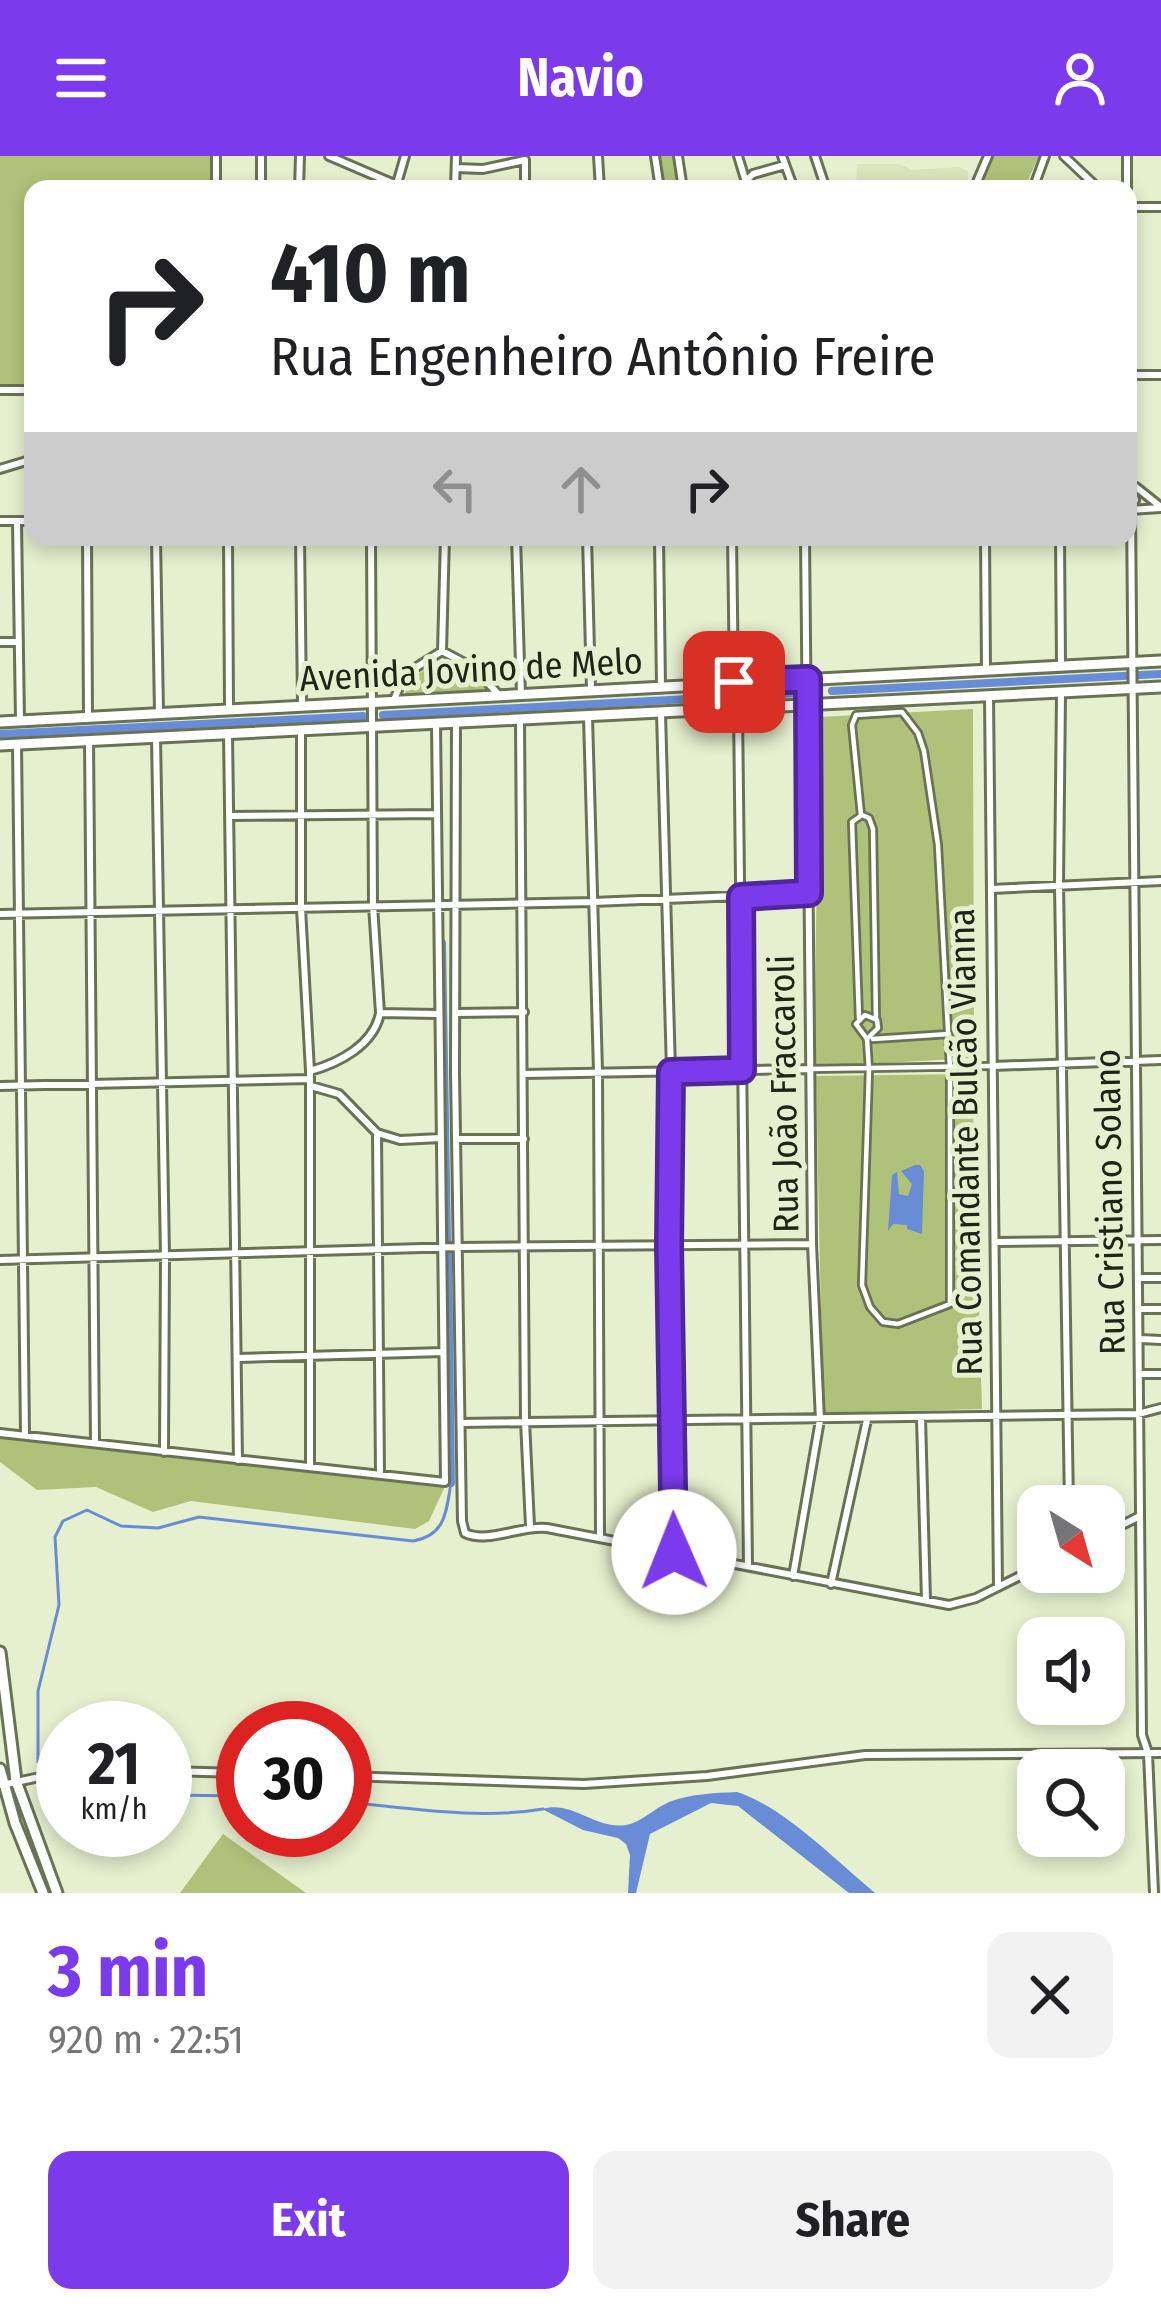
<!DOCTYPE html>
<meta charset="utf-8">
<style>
body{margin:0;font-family:"Fira Sans Condensed",sans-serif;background:#f2f2f2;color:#202124;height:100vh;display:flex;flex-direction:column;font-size:45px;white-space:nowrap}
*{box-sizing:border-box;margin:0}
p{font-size:39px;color:#757577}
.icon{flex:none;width:66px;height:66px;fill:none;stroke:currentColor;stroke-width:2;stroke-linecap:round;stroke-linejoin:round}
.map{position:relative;height:1737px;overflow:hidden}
.panel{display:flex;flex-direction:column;background:#fff;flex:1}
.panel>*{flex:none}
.banner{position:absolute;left:24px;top:24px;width:1113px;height:366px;border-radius:24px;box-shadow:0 6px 18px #0003;background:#fff;color:#202124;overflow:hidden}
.needle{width:78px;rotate:143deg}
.buttons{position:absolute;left:1017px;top:1329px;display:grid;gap:24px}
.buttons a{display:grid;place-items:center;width:108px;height:108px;border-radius:24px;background:#fff;box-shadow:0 6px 18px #0003;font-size:60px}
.speed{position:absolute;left:36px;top:1545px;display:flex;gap:24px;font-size:60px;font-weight:700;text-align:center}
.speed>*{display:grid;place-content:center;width:156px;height:156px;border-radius:50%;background:#fff;box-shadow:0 6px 18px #0003;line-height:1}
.speed small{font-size:30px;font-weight:400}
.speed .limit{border:18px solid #d22;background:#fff;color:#111}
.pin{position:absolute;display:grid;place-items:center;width:102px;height:102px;color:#fff;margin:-51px;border-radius:24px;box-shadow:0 6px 18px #0006}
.me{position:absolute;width:132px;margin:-66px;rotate:359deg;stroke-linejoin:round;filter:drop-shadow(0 0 9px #0008)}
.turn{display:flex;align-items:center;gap:42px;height:252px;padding:0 48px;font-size:54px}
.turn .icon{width:156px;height:156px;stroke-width:2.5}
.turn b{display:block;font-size:84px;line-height:102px}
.lanes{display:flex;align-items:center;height:114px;padding:0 48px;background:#0003;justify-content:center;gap:60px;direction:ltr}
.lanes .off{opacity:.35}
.round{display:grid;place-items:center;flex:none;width:126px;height:126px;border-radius:24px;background:#f2f2f2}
.overview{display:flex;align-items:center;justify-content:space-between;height:204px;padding:0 48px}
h1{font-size:72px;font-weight:700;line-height:90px;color:#7c3aed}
.cta{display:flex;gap:24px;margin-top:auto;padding:24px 48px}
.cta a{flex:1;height:138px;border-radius:24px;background:#7c3aed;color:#fff;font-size:48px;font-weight:700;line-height:138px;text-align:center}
.cta a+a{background:#f2f2f2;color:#202124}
header{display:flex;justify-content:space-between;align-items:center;height:156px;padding:0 48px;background:#7c3aed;color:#fff;font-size:54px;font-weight:700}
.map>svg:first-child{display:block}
</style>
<header><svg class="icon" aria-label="menu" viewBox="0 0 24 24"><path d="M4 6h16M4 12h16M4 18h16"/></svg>Navio<svg class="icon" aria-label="person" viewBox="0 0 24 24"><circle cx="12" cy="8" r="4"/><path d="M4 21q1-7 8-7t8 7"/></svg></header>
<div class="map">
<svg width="1161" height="1737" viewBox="0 0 1161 1737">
<rect width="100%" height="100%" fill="#e6f0ce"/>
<path fill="#dae5bd" d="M857,8h43l12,6 48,-3 8,5 -1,17h-111z"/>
<path fill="#b0c279" d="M0,0h213l-1,33h-179v195l-33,1z
M657,0h20l5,33h-22z
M990,0h49l-15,33h-42l1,-21z
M442,503l18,5 32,28 -87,2 5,-15z
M973,553l1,349 -160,9 5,-350z
M972,918l10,335 -159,4 -7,-337z
M0,1277l447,49 -18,39 -14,8 -224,-28 -38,11 -57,-25 -59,3 -37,-28z
M223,1678l83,59h-126z"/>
<path fill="#688cd6" d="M915,1009h5l4,6 -2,63 -15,-5v-4l-14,-1 -5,7 4,-56 5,-3 2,22 9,2 4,-12 -11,-13z
M737,1636c47,15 99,69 138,101h-26l-111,-87 -27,-3 -61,31 -14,59h-8l2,-38 -4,-11 -8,-6 -35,-8 -41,-21c31,-9 53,21 84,16 14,-2 29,-17 43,-23 22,-8 44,-9 68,-10z"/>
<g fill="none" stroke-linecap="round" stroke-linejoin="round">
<path stroke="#688cd6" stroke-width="3" d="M38,1606v-71l21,-86 -4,-68 8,-16 24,-11 34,16 37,2 41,-11 214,24c33,-6 33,-29 38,-58
M47,1634l16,9
M165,1639l78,1
M345,1646c65,6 133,18 198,7"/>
<path stroke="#688cd6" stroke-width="8" d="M832,535l329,-17
M383,559l418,-22
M0,578l363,-18
M442,787l5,298
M448,1099l3,228"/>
<defs>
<path id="pedestrian" d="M861,659l-9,-90 4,-10 46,-3 16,21 6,18 14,94 12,223v236l-52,20 -15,-2 -13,-15 -8,-22 7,-215 -2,-31 -11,-15 9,-9 12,5 1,8 -11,11
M859,862l-7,-196 10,-7 7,3 4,11 3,190
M873,883l76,-5
M810,913l180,-3"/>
<path id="minor" d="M216,0v33
M329,0l77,33
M598,0l2,33
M655,0l5,33
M678,0l5,33
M738,0l7,23
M782,0l12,33
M815,0l10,30 -7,3
M1064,0l35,33
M1127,0v33
M456,12l27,1 42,-9
M396,31l9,-31
M261,33v-33
M299,33l1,-33
M455,33l1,-33
M525,33v-29
M738,33l15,-15 32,-9
M974,33l14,-33
M1033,33l12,-33
M1128,51h33
M1128,219h33
M0,234h33
M1128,263l1,62 6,19 -4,9 11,1226 6,18 6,140
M0,313l33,-10
M1136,331l25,20
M1129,354l32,-2
M0,365h33
M17,365l3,200
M87,381l1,180
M156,381l3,176
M228,381l1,172
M300,381l2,168
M516,381l5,158
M587,381l4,152
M659,381l2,151
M732,381l2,146
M985,381l1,134
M1060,381l1,128
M0,486h19
M442,495l3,-114
M1061,537l-2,192 10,621
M989,540l9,891
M394,544l10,-25 38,-24 32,17 25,27
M738,553l10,857
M661,557l10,358 3,482
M588,561l10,354 2,466
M520,564l5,701 5,105
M456,567l-1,349 7,449 3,12c23,11 55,-8 82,-5l402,77 27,-7 62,-31
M301,575v177l9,163v396
M228,578l10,726
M156,581l9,519 -1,196
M89,584l6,703
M17,588l8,691
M229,660l208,-2
M991,733l170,-8
M0,758l593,-12 216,-9
M380,857l58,1
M456,857l68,-1
M993,910l168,-6
M310,915c29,-8 64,-26 70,-58l-7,-108 -2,-368
M523,918l287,-5
M0,930l310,-7
M311,930l28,8 38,39 23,7 41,-2
M377,977l3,341
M458,983h66
M997,1086l164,-2
M0,1104l458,-13 354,-3
M1138,1122h23
M1141,1153h20
M1141,1183l20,1
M239,1202l204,-6
M1141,1218h20
M921,1262l5,182
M461,1267l677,-9 23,-6
M0,1277l445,49 -9,-758
M1104,1378l34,-17
M793,1420l27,-156 -8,-176 -7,-707
M831,1428l36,-164
M165,1615l78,2
M345,1620l239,8 123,-8 158,-21 296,-2
M2,1629l61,-13"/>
<path id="secondary" d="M0,566l1161,-61
M0,589l1161,-58"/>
<path id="primary" d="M0,1496l16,129 41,112
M0,1613l15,54 28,70"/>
</defs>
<use href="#pedestrian" stroke="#6a7255" stroke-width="10"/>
<use href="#minor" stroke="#6a7255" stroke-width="12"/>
<use href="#secondary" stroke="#6a7255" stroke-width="15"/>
<use href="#primary" stroke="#6a7255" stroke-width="15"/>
<use href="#pedestrian" stroke="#fff" stroke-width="4.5"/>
<use href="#minor" stroke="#fff" stroke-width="6"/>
<use href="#secondary" stroke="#fff" stroke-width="9"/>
<use href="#primary" stroke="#fff" stroke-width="9"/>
</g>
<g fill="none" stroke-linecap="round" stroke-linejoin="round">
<defs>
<path id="route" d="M674,1396l-5,-307 2,-173 71,-2 -1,-173 68,-4 -1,-214 -74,3"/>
</defs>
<use href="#route" stroke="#51269a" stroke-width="30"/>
<use href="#route" stroke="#7c3aed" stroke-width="21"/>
</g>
<g text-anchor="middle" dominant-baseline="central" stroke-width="10" stroke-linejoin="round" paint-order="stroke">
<g font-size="36" fill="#202317" stroke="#e6f0ce">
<text transform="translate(471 514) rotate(-3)">Avenida Jovino de Melo</text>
<text transform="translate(784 938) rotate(-91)">Rua João Fraccaroli</text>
<text transform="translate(966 986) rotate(-91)">Rua Comandante Bulcão Vianna</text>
<text transform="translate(1110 1046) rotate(-91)">Rua Cristiano Solano</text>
</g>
</g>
</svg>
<div class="buttons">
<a><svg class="needle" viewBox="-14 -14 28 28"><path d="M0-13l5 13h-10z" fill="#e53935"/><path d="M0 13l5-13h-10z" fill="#757577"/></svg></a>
<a><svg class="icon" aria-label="sound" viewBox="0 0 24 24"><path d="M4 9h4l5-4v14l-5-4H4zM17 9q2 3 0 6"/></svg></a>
<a><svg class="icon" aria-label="search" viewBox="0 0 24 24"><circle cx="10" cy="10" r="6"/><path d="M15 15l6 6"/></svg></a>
</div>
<div class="speed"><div>21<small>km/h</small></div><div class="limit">30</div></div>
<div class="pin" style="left:734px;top:526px;background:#d93025"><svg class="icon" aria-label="arrive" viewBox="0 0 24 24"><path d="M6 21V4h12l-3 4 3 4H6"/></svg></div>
<svg class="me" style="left:674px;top:1396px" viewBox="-20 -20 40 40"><circle r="19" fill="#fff"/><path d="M0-13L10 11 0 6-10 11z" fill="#7c3aed"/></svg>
<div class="banner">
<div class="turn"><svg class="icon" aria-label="right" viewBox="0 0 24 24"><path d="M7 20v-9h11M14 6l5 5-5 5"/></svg><div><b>410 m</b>Rua Engenheiro Antônio Freire</div></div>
<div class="lanes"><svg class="icon off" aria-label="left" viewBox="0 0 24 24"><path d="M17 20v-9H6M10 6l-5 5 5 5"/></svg><svg class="icon off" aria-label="ahead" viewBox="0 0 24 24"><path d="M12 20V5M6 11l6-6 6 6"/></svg><svg class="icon" aria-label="right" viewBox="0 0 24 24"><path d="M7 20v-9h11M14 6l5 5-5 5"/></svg></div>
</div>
</div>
<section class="panel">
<div class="overview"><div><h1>3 min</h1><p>920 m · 22:51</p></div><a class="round"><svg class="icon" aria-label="close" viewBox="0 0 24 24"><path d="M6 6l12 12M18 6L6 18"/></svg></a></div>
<div class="cta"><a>Exit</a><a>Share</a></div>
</section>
